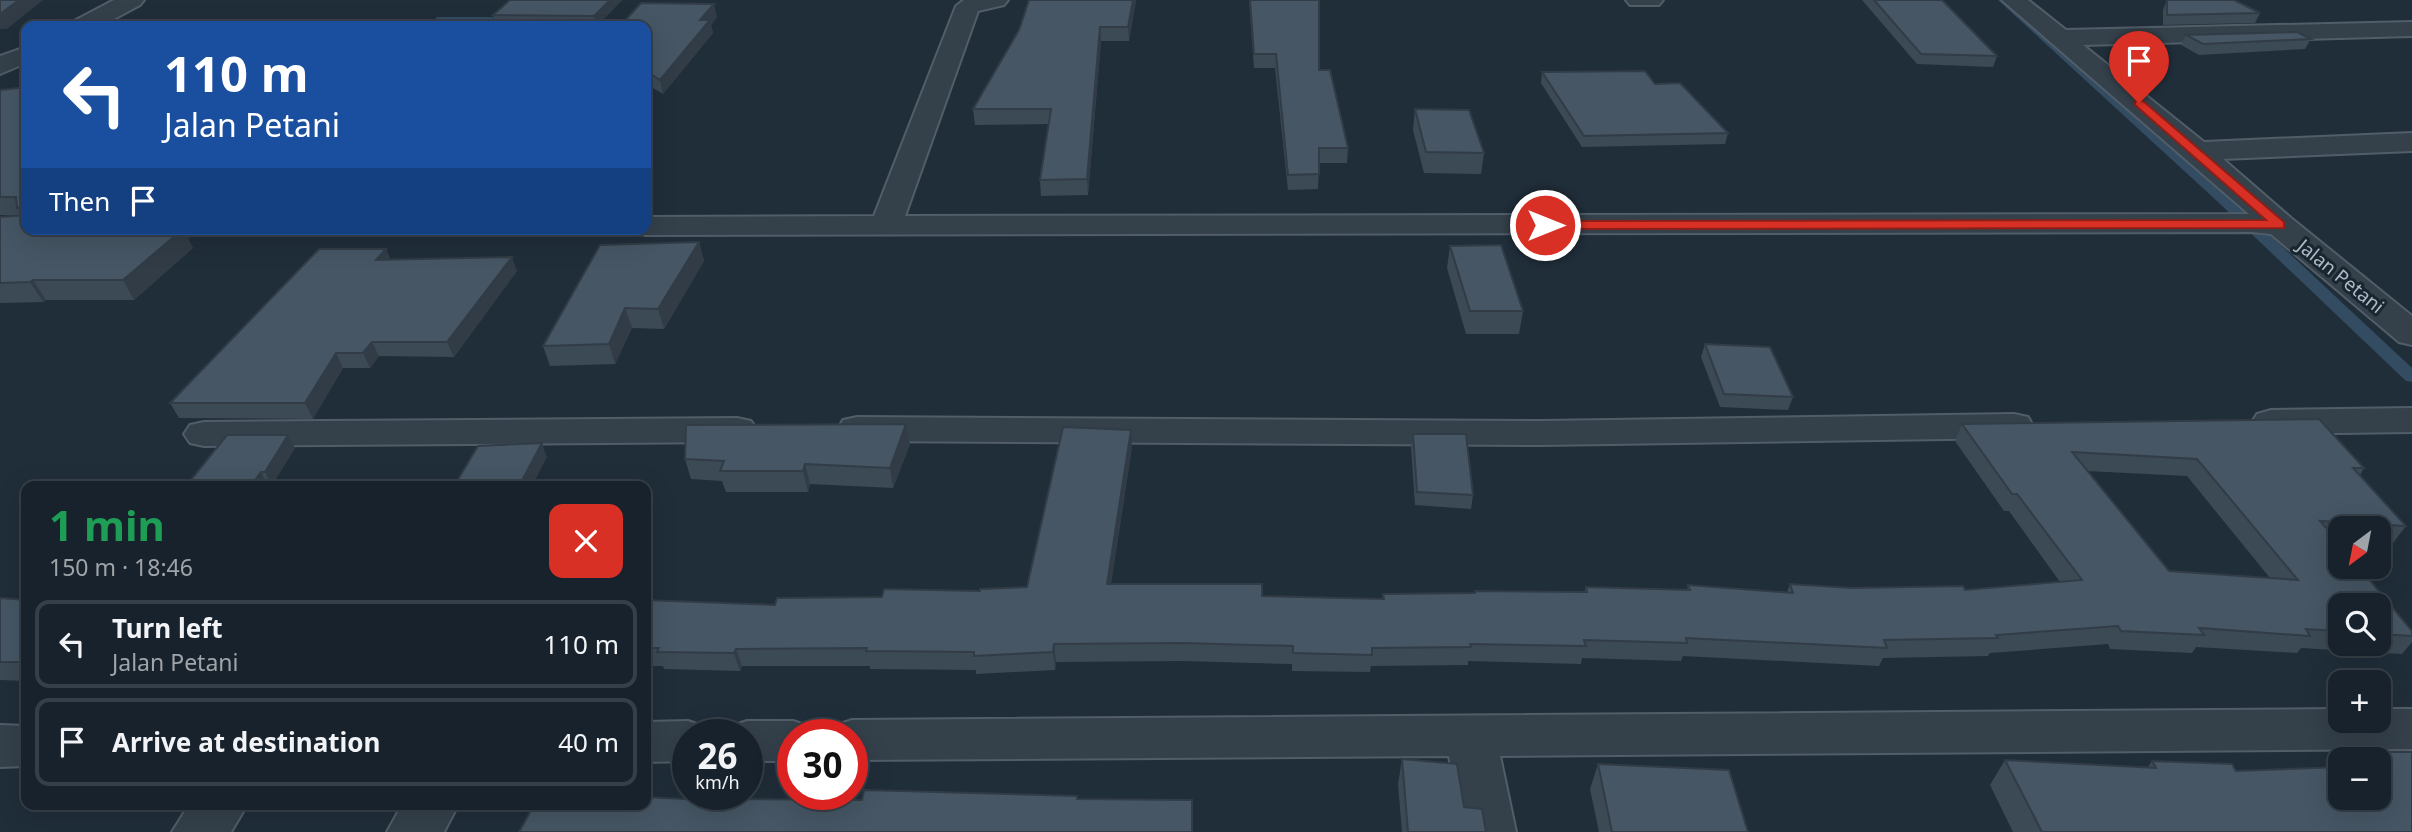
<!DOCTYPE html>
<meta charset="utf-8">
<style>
body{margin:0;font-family:"Noto Sans",sans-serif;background:#212a34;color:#f1f3f6;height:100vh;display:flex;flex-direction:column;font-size:26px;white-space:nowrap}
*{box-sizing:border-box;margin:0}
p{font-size:23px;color:#9fa4a9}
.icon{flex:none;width:38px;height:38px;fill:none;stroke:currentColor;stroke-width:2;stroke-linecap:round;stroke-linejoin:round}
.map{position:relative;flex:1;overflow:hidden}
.details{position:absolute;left:21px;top:481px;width:630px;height:329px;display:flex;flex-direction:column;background:#18222c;border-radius:14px;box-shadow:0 7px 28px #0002,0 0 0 2px #363f48}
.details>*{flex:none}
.top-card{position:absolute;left:21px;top:21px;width:630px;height:214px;border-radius:14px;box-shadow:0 7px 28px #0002,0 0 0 2px #363f48;background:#1a4fa0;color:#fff;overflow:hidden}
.needle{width:46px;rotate:212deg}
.buttons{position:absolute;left:2328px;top:516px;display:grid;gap:14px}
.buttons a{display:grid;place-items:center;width:63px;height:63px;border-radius:14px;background:#18222c;box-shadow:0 7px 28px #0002,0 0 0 2px #363f48;font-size:35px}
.speed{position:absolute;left:672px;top:719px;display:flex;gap:14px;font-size:35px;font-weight:700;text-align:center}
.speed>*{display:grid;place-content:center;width:91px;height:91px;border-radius:50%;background:#18222c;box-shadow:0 7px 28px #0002,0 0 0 2px #363f48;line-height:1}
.speed small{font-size:18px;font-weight:400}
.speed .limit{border:10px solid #d22;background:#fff;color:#111}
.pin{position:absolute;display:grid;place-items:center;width:60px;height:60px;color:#fff;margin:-72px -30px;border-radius:50% 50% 50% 0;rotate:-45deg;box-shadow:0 0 7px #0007}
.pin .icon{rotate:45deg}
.me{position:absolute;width:77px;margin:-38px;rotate:90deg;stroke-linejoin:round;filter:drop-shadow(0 0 5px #0008)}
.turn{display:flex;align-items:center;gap:24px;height:147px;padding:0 28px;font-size:32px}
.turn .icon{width:91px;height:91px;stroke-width:2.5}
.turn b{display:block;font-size:49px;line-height:60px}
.then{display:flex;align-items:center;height:66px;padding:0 28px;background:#0003;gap:14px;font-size:26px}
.round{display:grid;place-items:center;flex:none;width:74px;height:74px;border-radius:14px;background:#212a34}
.overview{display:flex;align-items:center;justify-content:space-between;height:119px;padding:0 28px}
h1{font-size:42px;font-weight:700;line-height:52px;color:#1e9e55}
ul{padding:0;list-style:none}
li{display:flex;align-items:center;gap:21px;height:88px;margin:0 14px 10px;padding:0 14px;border:4px solid #363f48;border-radius:14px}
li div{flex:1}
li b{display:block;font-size:26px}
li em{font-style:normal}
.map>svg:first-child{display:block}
</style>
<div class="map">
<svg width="2412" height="832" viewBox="0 0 2412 832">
<rect width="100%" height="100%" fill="#202e3a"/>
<path fill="#334c62" d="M437,17h59l-17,9h-49z"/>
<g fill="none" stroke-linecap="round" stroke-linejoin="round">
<path fill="#334c62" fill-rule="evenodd" d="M1998,0h11l219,196 184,172v14l-6,-1 -188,-179z"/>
<defs>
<path id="street" d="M114,0h30l-4,5 -39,21h-30l3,-5z
M964,0h44l-4,5 -26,6 -73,205 1344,-2 -247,-214h26l38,30 346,-8v14l-329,9 121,97 208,-9v18l-189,8 68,59 121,98v29l-13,-3 -128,-108 -19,-2 -1606,3 -11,-2 -2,-4h13v-12l228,-1 82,-210z
M1626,0h37l-4,5h-29z
M26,47v16l-26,11v-18z
M2412,408v24l-141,2 -14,-4 -5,-8 5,-8 14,-4z
M2014,414l14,3 5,9 -5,9 -14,3 -472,7 -685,-4 -14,-3 -5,-9 5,-9 14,-3 685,4z
M737,418l14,3 6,9 -6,9 -14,3 -533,4 -14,-3 -6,-9 6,-9 14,-3z
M2340,709v12h38v-12h34v40l-912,7 16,76h-54l-13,-76 -597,4v-25h-23l5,-9 18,-6z
M688,721l18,6 4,8h-22v26l-42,1v-40z
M747,721h46l18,6 4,8h-22v26h-46v-26h-22l4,-8z
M0,725l26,1v40l-26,1z
M189,805h58l-16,27h-59z
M402,805h56l-14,27h-57z"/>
</defs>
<use href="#street" stroke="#515d68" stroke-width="4"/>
<use href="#street" fill="#34404a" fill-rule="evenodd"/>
</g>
<path fill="#3c4a56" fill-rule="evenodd" d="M510,0h112l-25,26 -101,-1 -3,-10z
M1029,0h107l-7,41h-28l-13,154 -47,1 -1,-16 8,-56 -73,1 -2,-16 46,-79z
M1249,0h70v70l29,78 -1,15h-28l-1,26 -30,1 -13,-122h-21z
M1862,0h80l55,56 -4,11 -76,-3z
M2167,0l93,13 -5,10 -92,2v-15z
M717,17l-6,8 2,8 -50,61 -10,-6 -7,10v-72z
M2186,35l125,4 -6,10 -106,6 -18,-10z
M1542,72l113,12 73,49 -3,11 -143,3 -41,-64z
M26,88v141h174l-12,10 5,9 -59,52h-88l-3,2 -43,1v-86l22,-1 -22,-1v-125z
M1415,109l69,44 -3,21 -57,-1 -11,-43z
M699,242l5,19 -40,68 -32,-1 -17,36 -65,2 -7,-20z
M1450,246l73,65 -4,23h-53l-19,-66z
M386,249l4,10 127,12 -63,86 -75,-1 -9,12h-27l-30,51 -134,-1 -9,-15z
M1705,344l88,53 -5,13 -68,-3 -19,-50z
M1962,424l402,44 -4,7 46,51 -13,17 -15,-1v-14h-38v12h-4l76,91v11l-10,12 -101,-6 -4,5 -101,-6 -4,6 -82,-4 -2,-5 -118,9 -2,3 -105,2 -4,8 -196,-10 -2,5 -99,-3 -1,6 -113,-3v4l-97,1 -1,6 -78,-1v-7l-109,-3 -127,1 -1,8 -79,4v-4l-106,-1v-3h-128l-2,5 -76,-2 -1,-3h-17v-66l129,5 205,-14 47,-4 105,-140 -21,137 151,12 120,3 1,-5 91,-1 1,-2 109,1 2,-5 101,3 1,-5 99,7 3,-8 62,4 113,2 95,-8 -51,-71h-5l-49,-70zM2087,471l100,5 83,102 -101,-7zM2340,606h38v38h-38z
M1413,434l60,61 -2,14 -56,-4 -4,-58z
M288,435l7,13 -23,37 -4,1h-82z
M910,444l-17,44 -83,-4 -2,8h-82l-4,-11 -31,-2 -6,-20z
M0,598l26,2v81l-26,-1z
M2365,752h47v80h-399l-23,-47 15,-25 143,7 4,-6 84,10 142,27v-38h-19z
M1402,759l62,48 22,25h-84l-4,-48z
M1598,764l150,68h-149l-9,-43z"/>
<path fill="#313c46" d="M19,0h24l-36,29h-7v-15z
M610,0h12l-25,26 -3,-10z
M1133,0h3l-7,41 -1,-14z
M714,4l3,13 -6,8 2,8 -50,61 -3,-14 40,-60z
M1100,27l1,14 -13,154 -1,-16z
M649,73l4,15 -7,10v-20z
M166,229h34l-12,10 5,9 -59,52 -11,-20z
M699,242l5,19 -40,68 -6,-20z
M386,249l6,14 -16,-3z
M512,257l5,14 -63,86 -7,-15z
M33,280l13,20 -3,2 -13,-20z
M625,308l7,20 -17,36 -6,-20z
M372,342l7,14 -9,12 -7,-15z
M336,353l7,15 -30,51 -8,-16z
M906,424l4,20 -17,44 -3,-20z
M1131,430l1,17 -24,155 -1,-18z
M288,435l7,13 -23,37 -7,-13z
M542,443l5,14 -15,29h-13z
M805,464l5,20 -2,8 -5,-21z
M261,472l7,14h-17z
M1054,644l2,18 -1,8 -2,-18z
M736,649l6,17 -2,5 -6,-18z"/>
<path fill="#465664" stroke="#313c46" stroke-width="2" fill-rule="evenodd" d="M0,0h19l-19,14z
M510,0h100l-16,16 -101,-1z
M1029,0h104l-5,27h-28l-13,152 -47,1 11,-71h-78l46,-79z
M1250,0h69v70h11l18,78h-29v26l-31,1 -12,-121h-22z
M1874,0h68l55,56 -76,-2z
M2167,0h67l26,13 -93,2z
M641,3l73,1 -14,16h10l-50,60 -11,-7 -3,5v-52h-26z
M2297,32l14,7 -108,5 -17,-9z
M1645,71l10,13 25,-1 48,50 -144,3 -42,-64z
M18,88h8v120h-9l-1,-11h-16v-107z
M1415,109l54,1 15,43 -58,-1z
M26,215v14h157l-60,51h-90l-3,2 -30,1v-66z
M699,242l-41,67 -33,-1 -16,36 -66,2 57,-101z
M1501,245l22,66h-53l-20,-65z
M319,249h67l-10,11 136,-3 -65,85h-75l-9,11h-27l-31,50h-135z
M1705,344l65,3 23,50 -69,-3z
M2319,419l45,49h-11l53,58 -86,-5 20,23v23h19l53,64v5l-34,-2v-28h-38v25l-34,-2 4,7 -111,-8 5,7 -83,-4 -3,-5 -122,9 2,3 -114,2 3,8 -201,-10 1,5 -103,-3 2,6 -116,-2 1,3 -99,1v7l-79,-2v-7l-110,-3 -129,1 -1,8 -79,4v-4l-108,-1 1,-3 -131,1 -2,4 -77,-1 2,-4h-13v-48l129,5 2,-7 105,-1 2,-8 96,2v-2l47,-2 36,-160 68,3 -24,154h155v12l122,3 -1,-5 92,-1v-2l112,1 -1,-5 104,3 -2,-5 105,8 -3,-9 62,4 111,-2 2,4 117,-10 -65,-86h-5l-50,-70zM2072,452l125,7 101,121 -129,-9z
M906,424l-16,44 -85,-4 -2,7h-83l4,-10 -39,-2 1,-34z
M1413,434h53l7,61 -56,-3z
M227,435h61l-23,37h-4l-10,14h-65z
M542,443l-23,43h-65l24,-40z
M0,598l26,2v62h-26z
M2365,752h47v80h-370l-37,-72 151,8 -4,-7 80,3 4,7 104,-4v31h38v-38h-7z
M1402,759l55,5 7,43 18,2 4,23h-78z
M1598,764l131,6 19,62h-136z
M864,790l213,6v3l115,1v32h-673l15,-27h112v-8l94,5 1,-3 121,1z"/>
<path fill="#d93025" stroke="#8d1f18" stroke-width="2" d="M2135,101h8l141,121v6l-739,1 -6,-4 6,-4 721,-1 -131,-115z"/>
<g text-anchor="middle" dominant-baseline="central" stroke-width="6" stroke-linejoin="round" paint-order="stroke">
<g font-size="19" fill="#aebac7" stroke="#19252f">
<text transform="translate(2341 276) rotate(39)">Jalan Petani</text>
</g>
</g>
</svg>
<div class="buttons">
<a><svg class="needle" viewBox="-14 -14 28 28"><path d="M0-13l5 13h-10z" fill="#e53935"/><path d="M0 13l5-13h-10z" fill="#9fa4a9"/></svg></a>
<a><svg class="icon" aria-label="search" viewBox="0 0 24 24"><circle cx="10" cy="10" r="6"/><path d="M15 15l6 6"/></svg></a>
<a>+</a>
<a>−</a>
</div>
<div class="speed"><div>26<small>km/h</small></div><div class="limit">30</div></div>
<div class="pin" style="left:2139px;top:103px;background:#d93025"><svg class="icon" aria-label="arrive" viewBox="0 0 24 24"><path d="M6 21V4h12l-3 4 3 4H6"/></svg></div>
<svg class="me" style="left:1545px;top:225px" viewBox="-20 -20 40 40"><circle r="17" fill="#d93025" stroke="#fff" stroke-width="3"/><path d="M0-11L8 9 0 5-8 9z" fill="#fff"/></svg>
<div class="top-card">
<div class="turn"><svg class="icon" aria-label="left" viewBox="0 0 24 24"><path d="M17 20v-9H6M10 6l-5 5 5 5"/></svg><div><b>110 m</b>Jalan Petani</div></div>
<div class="then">Then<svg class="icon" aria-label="arrive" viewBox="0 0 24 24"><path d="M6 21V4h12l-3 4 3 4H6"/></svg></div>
</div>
<section class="details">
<div class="overview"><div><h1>1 min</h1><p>150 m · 18:46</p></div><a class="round" style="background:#d93025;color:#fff"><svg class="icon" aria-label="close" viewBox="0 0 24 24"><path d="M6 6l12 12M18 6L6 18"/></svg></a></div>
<ul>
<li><svg class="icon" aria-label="left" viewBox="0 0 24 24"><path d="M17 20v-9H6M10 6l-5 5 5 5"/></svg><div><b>Turn left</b><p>Jalan Petani</p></div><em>110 m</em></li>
<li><svg class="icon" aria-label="arrive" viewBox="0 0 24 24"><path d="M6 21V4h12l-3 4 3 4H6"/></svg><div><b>Arrive at destination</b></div><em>40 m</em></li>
</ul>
</section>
</div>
